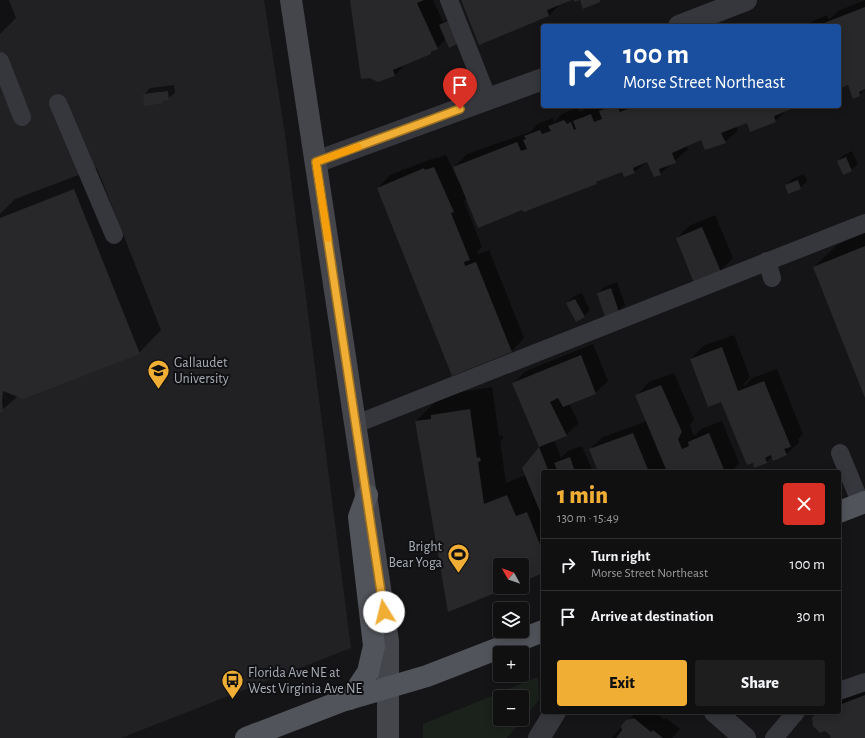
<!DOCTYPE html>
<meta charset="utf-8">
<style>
body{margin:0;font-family:"Alegreya Sans",sans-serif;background:#1e1e1f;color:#f1f3f6;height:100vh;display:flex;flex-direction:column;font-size:15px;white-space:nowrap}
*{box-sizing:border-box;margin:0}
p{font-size:13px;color:#9c9d9f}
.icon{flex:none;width:22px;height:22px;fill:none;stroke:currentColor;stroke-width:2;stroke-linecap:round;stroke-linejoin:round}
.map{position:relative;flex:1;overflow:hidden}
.panel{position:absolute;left:541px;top:470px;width:300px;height:244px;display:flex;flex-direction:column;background:#101011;border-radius:4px;box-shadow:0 2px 10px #0003,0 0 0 1px #303031}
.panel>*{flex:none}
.top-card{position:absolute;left:541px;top:24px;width:300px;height:84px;border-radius:4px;box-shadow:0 2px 10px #0003,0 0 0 1px #303031;background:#1a4fa0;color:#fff;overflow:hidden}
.needle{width:26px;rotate:310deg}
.buttons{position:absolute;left:493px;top:558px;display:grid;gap:8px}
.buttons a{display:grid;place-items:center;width:36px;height:36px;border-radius:4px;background:#101011;box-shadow:0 2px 10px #0003,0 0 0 1px #303031;font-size:20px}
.pin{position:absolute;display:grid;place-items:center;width:34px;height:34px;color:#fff;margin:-41px -17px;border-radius:50% 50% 50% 0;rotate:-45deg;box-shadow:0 0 4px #0007}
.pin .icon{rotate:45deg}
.me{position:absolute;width:44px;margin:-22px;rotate:351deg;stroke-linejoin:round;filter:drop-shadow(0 0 3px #0008)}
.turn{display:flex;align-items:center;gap:14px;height:84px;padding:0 16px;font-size:18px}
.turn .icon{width:52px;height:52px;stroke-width:2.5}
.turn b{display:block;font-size:28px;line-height:34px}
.round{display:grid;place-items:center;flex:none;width:42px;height:42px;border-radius:4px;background:#1e1e1f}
.headline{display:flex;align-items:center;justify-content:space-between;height:68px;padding:0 16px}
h1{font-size:24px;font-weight:800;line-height:30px;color:#f0ae35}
.action{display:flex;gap:8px;margin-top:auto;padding:8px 16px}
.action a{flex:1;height:46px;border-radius:4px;background:#f0ae35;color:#111;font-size:16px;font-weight:800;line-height:46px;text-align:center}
.action a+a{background:#1e1e1f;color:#f1f3f6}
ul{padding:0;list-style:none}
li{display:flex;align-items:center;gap:12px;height:52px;padding:0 16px;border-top:1px solid #303031}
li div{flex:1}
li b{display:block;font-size:15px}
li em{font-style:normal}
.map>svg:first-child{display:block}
</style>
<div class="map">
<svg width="865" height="738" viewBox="0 0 865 738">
<rect width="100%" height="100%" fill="#151517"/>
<path fill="#212124" d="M0,0h264l21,134 66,514 -230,90h-121z"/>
<path fill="#1b221c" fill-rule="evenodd" d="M538,677l1,23 -32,38h-84v-14zM500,697h22v22h-22z"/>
<path fill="#0007" d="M0,0h9l7,18 -16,16z
M351,0h82l10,22 14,-8 -11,25 -9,9 -6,5 -25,10 -11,12 -17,6z
M462,0h107l-8,3 -12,13 -70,27z
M865,0v89l-6,6 -10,-11 -10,4v-62h-32l4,-4 16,-7 2,5 9,-9z
M174,85l1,8 -12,9 -19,-7 6,-7z
M594,106h202l-9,4 -12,11 -28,1 -11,4 2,4 -13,12 -23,-3 -16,7 2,3 -28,25 -12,-13 -14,11 -12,-2 -22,9 -4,4 -74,26 -55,-11 -3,3 18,46 -5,5 1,2 11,-4 35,88 -12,13 -60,23 -74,-186 12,-13 47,-18 1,1 8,-3 12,26 2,-1 -6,-13 13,-13 63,-22 8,-8 15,-6 1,4 8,-8 15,-6 2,4z
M852,151l6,13 -7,6 -8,3 -5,-12 6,-6z
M97,168l64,162 -22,23 -121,43 -18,16v-198l15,-15z
M804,174l3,7 -7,7 -14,-3 6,-6z
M715,215l18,43 -13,13 -43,-33 12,-12z
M865,233v162l-51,-128 23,-22z
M617,282l8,23 -7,6 -20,-18 6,-6z
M582,293l8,17 -6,6 -17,-13 6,-6z
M734,335l16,42 -6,7v2l8,-8 25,-9 26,65 -5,5 1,3 -13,13 -14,1 -6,6 -75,-103 12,-13z
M593,344l15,37 -13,12 -26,11 10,19 -13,12 -12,5 7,18 7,-7 14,-5 11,26h-50v100l-21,9v-16h-22v22h7l-58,24 -33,-190 22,-22 11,-2 5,-4 38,-6 7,49h4v2l-3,3 6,42 20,-8 -2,-7 16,-21 -27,-64 13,-12z
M674,373l20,46 -4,7 4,10 7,-7 21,-8 17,42 -8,9h-132l-9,-23 13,-12 44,-16 -10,-26 12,-13z
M865,688v50h-34l2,-2 -20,-18 6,-6h20v-14z
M636,712h19l9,8 2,-2 14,11 -8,9h-62h2z"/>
<path fill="#28282b" d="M350,0h74l-7,3 21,46 -7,3v2l-38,16 2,6 -17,6 -8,-4 -9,1z
M461,0h111l-25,10 2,6 -70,29z
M574,0h26v2l-17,7 -3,-9 -5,2z
M865,7v82l-6,3 1,4 -7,3 -5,-14 -9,4v-63h-14l-1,-3z
M451,19l10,23 -12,6 -10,-23z
M168,91l1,9 -6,1 1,2 -20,3 -1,-12z
M612,106h5l3,6 7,-3 -1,-3h173l-25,10 2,6 -26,10 -3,-9 -26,10 5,10 -21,7 -4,-10 -29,13 4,10 -17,6 2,6 -7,2 -7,-15 -14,6 2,5 -11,4 -2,-5 -26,10 1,2 -50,19 -23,9 -2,-2 -44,18 -25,-61 64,-25 4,9 6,-2 -4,-9 3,-1 -2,-3 16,-6 2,4 9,-3 -3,-5 16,-6 3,4 4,-2 3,8 2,-1 -3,-8 18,-7 3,8 8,-3 -3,-8z
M846,157l6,14 -9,4 -6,-14z
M434,167l20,45 -3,1 19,47 -6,2 1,4 11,-4 36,90 -60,24 -75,-188 47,-20 1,2z
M798,180l3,9 -13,5 -3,-9z
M74,189l66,165 -117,45 -20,-8 -1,10 1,11 -3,1v-195z
M702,227l19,45 -27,11 -18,-45z
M865,246v152l-52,-131z
M611,288l8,24 -14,5 -8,-24z
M575,299l10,18 -9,5 -10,-19z
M722,347l16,44 26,-10 27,66 -7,2 3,6 -14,6 -2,-6 -6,3 2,5 -13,5 -1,-5 -6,2 -26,-63 -13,5 -18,-48z
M581,355l15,39 -33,13 -5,-9 -8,4 17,34 -28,11 10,25h-6v47l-21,-51 17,-21 -27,-64z
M661,385l21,47 -4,7 4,10 7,-3 -1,-4 21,-9 16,39h-58l-32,-77z
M470,409l7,49 3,-1 1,4 -3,1 6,42 23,-9 9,21 11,-4 16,40v21l-21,9v-17h-22v22h10l-62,25 -33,-191 16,-2v-4z
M633,433l16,39h-51l-9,-23z
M570,457l5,15h-17l-4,-9z
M865,695v43h-35l1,-2 -6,-5 -5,2 -7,-7 -1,-8 3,-4 5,-2h19v-7z
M634,718l17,14 2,-2 10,8h-47l6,-8 -1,-4 5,-6z"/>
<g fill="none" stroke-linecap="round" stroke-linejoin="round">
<path stroke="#36373c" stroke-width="18" d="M449,0l39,99
M0,61l22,56
M58,103l56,132
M767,261l5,17
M356,424l509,-201
M840,453l21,51
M839,691l26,-9
M774,738l22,-26"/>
<path stroke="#36373c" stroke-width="22" d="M679,26l67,-26
M316,162l227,-83
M715,712l30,26
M539,738l16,-26"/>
<path stroke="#44464c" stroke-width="22" d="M291,0l97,641v97"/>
<path stroke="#52545b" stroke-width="22" d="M839,512l26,-10
M350,699l18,-27 6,-26 -15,-129 8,-22
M246,738l96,-37 85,-25 116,-45"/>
</g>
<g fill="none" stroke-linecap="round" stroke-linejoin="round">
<defs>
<path id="route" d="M384,612l-68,-450 144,-53"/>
</defs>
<use href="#route" stroke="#9c7122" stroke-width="10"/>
<use href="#route" stroke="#f0ae35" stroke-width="7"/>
<path stroke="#f59e0b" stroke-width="7" d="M328,238l-12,-76 42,-15"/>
</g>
<defs>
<symbol id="university-pin" viewBox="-11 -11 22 30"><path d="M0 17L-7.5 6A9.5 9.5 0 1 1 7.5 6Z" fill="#f0ae35" stroke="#101012"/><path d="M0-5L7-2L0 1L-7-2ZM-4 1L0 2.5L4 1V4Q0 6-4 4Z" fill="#111"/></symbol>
<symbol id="stadium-pin" viewBox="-11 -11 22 30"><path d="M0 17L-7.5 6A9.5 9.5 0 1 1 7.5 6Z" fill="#f0ae35" stroke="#101012"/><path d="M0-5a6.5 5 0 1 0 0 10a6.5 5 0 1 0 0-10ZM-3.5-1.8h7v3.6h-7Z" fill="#111"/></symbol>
<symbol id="bus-pin" viewBox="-11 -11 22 30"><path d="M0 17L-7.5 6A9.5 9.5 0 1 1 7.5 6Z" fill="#f0ae35" stroke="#101012"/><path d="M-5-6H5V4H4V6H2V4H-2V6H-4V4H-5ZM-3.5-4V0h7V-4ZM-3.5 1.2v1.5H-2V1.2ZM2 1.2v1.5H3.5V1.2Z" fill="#111"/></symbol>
</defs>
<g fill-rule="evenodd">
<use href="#university-pin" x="146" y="358" width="25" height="34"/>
<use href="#stadium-pin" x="446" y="542" width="25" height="34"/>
<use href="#bus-pin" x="220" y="668" width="25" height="34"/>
</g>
<g text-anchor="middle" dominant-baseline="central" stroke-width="4" stroke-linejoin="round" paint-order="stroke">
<g font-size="14" fill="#a7adb7" stroke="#101012" text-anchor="start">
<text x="174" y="363">Gallaudet<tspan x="174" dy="16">University</tspan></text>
<text x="442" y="547" text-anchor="end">Bright<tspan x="442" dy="16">Bear Yoga</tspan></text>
<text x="248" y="673">Florida Ave NE at<tspan x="248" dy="16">West Virginia Ave NE</tspan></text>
</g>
</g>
</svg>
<div class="buttons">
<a><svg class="needle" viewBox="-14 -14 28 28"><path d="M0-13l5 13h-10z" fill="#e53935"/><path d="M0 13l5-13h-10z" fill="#9c9d9f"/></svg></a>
<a><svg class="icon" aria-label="layers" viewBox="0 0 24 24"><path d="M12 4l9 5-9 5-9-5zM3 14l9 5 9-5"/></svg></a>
<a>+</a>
<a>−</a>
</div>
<div class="pin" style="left:460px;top:109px;background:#d93025"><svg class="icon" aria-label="arrive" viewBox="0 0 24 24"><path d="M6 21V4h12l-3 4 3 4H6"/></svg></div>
<svg class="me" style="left:384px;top:612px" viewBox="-20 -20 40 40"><circle r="19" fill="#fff"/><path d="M0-13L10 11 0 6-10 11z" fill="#f0ae35"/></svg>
<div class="top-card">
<div class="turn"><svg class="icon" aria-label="right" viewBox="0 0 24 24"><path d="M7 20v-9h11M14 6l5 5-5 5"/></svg><div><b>100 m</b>Morse Street Northeast</div></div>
</div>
<section class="panel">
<div class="headline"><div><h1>1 min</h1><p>130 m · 15:49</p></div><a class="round" style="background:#d93025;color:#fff"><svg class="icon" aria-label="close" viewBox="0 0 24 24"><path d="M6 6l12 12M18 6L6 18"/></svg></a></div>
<ul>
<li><svg class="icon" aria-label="right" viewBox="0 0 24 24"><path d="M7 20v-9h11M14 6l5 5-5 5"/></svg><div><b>Turn right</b><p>Morse Street Northeast</p></div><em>100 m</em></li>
<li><svg class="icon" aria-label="arrive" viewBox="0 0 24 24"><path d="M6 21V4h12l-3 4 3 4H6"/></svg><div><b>Arrive at destination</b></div><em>30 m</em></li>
</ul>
<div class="action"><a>Exit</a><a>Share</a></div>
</section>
</div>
